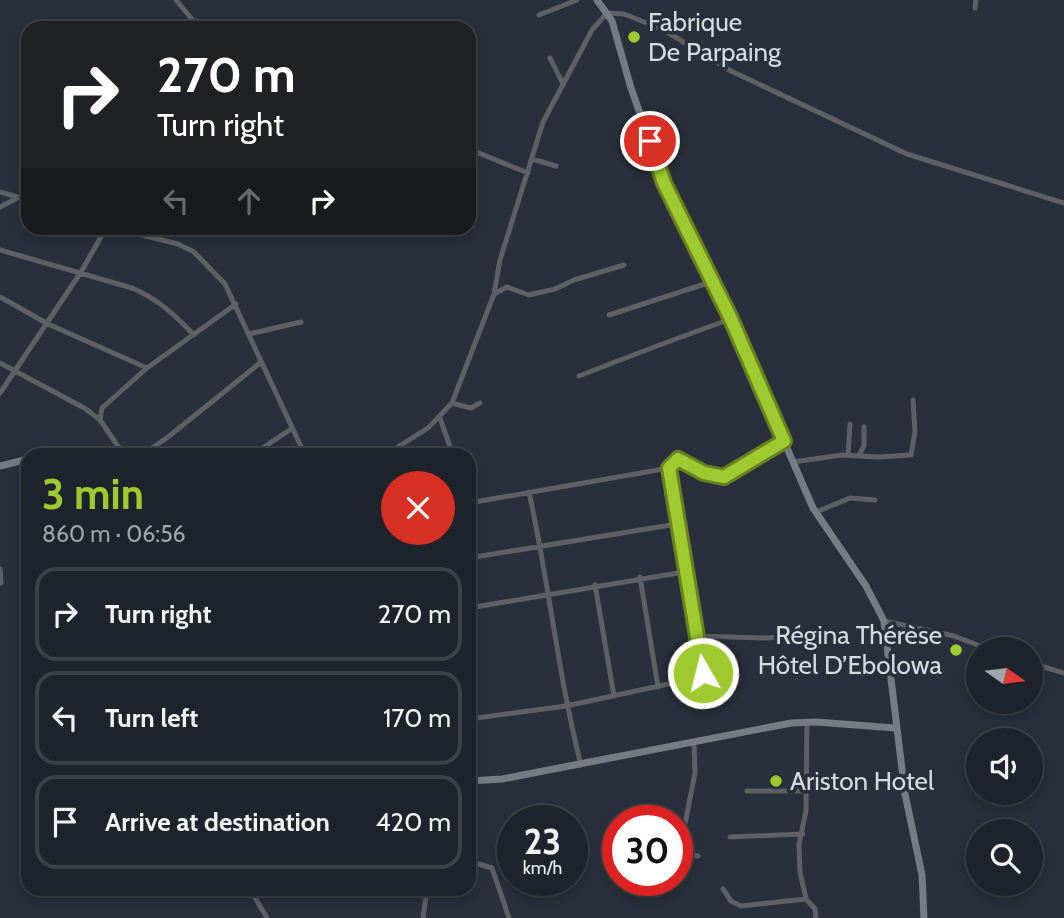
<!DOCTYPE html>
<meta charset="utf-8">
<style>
body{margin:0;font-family:Cabin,sans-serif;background:#2c3038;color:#f1f3f6;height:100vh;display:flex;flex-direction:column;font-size:26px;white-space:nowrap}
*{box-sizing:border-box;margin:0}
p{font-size:23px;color:#a1a4a9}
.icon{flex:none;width:38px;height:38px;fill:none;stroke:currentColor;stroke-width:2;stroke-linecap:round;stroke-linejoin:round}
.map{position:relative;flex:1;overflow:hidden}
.sheet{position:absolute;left:21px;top:448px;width:455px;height:448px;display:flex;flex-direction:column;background:#1f242c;border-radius:21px;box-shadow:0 4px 10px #0003,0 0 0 2px #3c4148}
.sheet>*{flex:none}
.top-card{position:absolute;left:21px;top:21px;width:455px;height:214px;border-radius:21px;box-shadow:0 4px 10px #0003,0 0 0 2px #3c4148;background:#202124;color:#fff;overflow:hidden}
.needle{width:46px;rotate:104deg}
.tools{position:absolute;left:966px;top:637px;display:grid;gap:14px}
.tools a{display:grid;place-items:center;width:77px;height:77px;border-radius:50%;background:#1f242c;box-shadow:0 4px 10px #0003,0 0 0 2px #3c4148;font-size:35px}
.speed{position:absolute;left:497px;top:805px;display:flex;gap:14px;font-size:35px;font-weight:700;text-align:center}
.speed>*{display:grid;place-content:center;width:91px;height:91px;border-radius:50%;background:#1f242c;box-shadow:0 4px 10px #0003,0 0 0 2px #3c4148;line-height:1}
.speed small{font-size:18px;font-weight:400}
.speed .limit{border:10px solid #d22;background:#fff;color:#111}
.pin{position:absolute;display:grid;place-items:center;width:60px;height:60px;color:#fff;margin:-30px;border:4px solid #fff;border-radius:50%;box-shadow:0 2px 7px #0007}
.me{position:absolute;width:77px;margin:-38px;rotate:352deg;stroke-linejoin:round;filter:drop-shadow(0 0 5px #0008)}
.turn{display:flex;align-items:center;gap:24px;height:147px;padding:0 21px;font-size:32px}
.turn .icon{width:91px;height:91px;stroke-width:2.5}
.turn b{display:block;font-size:49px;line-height:60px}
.lanes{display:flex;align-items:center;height:66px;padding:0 21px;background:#0003;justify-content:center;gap:35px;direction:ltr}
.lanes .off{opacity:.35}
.round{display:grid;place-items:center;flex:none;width:74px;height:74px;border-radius:37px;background:#2c3038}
.overview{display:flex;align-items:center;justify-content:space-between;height:119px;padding:0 21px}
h1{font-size:42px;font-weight:700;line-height:52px;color:#9eca2f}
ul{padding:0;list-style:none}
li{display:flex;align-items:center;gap:21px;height:94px;margin:0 14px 10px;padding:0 7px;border:4px solid #3c4148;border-radius:21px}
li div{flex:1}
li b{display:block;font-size:26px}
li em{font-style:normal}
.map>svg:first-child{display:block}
</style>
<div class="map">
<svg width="1064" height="918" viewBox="0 0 1064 918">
<rect width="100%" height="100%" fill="#29303b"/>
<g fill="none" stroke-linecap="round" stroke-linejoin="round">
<path stroke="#5d6166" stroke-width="5" d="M176,0l20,24
M975,8l1,-8
M539,15l38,-15
M550,58l13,26
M469,149l59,24
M532,159l24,7
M0,192l28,8
M0,207l19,-10
M114,228l64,16 16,8 31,32 80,171
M0,250l132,38c26,11 43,27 62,47
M494,294l13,-7 22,8 26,-6 19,-9 50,-15
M0,297l48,27 99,44
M609,315l102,-33
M249,334l52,-12
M0,363l86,46 14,11 24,35
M579,376c51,-20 101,-39 152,-57
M0,393l81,-121 25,-44
M452,403l19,5 9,-5
M440,418l13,37
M100,420l2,-12 45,-40 89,-64
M142,455l26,-18 92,-74
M252,455l39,-26
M385,455l43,-27 24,-25 42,-109 6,-34 43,-138 49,-92 15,-17 17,1 38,15 69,42 176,83 157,49
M848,455l2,-31
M859,455l5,-9v-19
M793,462l49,-7 36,2 33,-2 4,-23 -2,-32
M529,492c20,91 29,183 52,273
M469,503l200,-35 9,-9 26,14 20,4 60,-36
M816,512l34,-14 25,2
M469,558l208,-34
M0,569l1,14
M640,577l18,110
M595,585l19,111
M469,608l215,-36
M884,621l70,15 34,13
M698,636l70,2 43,-5 28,7
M1031,663l33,10
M469,719l97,-13 135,-29 2,-12 -15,-69 -19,-128
M807,722l-1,89 -7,33 1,28 6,27 9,10 1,9
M694,744l1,29 -14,71 2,8 15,4
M747,791h60
M469,826l6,-44
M730,837l73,-3
M469,861l23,7 17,50
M250,889l17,29
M723,889l8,12 10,5 65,-7
M168,891l1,-2
M423,918l4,-29"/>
<path stroke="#767c85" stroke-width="7" d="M597,0l15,21 19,67 33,94 67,137 82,189 53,78 18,35 21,173 17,81 2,43
M45,455l37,-4 19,4
M0,466l28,-7
M469,781l33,-2 289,-56 25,-1 79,6"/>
</g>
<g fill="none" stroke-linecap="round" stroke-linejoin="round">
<defs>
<path id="route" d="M650,141l14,42 67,136 53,122 -60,36 -20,-4 -26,-14 -9,9 34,205"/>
</defs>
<use href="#route" stroke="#67831f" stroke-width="18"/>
<use href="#route" stroke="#9eca2f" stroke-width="12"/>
</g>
<g fill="#9eca2f" stroke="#29303b" stroke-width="2.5">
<circle cx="634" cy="37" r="7"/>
<circle cx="956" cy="650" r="7"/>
<circle cx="776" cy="781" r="7"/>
</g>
<g text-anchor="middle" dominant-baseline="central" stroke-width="7" stroke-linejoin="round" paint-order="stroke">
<g font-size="26" fill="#d6dbe2" stroke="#29303b" text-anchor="start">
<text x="648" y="22">Fabrique<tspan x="648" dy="30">De Parpaing</tspan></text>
<text x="942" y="635" text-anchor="end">Régina Thérèse<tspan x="942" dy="30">Hôtel D’Ebolowa</tspan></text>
<text x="790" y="781">Ariston Hotel</text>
</g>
</g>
</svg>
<div class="tools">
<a><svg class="needle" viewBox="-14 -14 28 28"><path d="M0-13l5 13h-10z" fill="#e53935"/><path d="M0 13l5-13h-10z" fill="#a1a4a9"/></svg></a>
<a><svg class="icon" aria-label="sound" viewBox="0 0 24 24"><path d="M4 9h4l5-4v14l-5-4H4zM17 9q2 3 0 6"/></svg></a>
<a><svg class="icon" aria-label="search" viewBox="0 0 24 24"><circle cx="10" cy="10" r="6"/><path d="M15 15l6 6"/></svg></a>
</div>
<div class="speed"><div>23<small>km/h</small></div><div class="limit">30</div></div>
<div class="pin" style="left:650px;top:141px;background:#d93025"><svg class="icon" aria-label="arrive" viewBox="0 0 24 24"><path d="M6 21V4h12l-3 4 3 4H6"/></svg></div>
<svg class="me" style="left:703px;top:673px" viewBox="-20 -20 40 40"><circle r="17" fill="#9eca2f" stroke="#fff" stroke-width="3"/><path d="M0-11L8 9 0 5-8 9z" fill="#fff"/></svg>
<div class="top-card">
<div class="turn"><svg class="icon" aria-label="right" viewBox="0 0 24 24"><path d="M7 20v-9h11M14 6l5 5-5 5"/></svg><div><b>270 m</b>Turn right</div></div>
<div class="lanes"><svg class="icon off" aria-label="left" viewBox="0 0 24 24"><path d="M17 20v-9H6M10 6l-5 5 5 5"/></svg><svg class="icon off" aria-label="ahead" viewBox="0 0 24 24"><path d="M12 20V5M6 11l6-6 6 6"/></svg><svg class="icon" aria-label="right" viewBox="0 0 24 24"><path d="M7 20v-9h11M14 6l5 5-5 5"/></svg></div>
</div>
<section class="sheet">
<div class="overview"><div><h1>3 min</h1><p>860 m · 06:56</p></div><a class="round" style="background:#d93025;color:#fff"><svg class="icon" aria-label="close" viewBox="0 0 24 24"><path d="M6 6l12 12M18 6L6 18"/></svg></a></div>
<ul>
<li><svg class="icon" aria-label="right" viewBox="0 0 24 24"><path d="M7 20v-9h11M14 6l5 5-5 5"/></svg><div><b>Turn right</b></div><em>270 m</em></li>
<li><svg class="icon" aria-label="left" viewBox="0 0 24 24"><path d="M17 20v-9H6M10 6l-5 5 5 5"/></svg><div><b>Turn left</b></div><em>170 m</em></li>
<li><svg class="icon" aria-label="arrive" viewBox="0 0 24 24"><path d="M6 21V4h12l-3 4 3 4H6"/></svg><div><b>Arrive at destination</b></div><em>420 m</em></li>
</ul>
</section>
</div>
